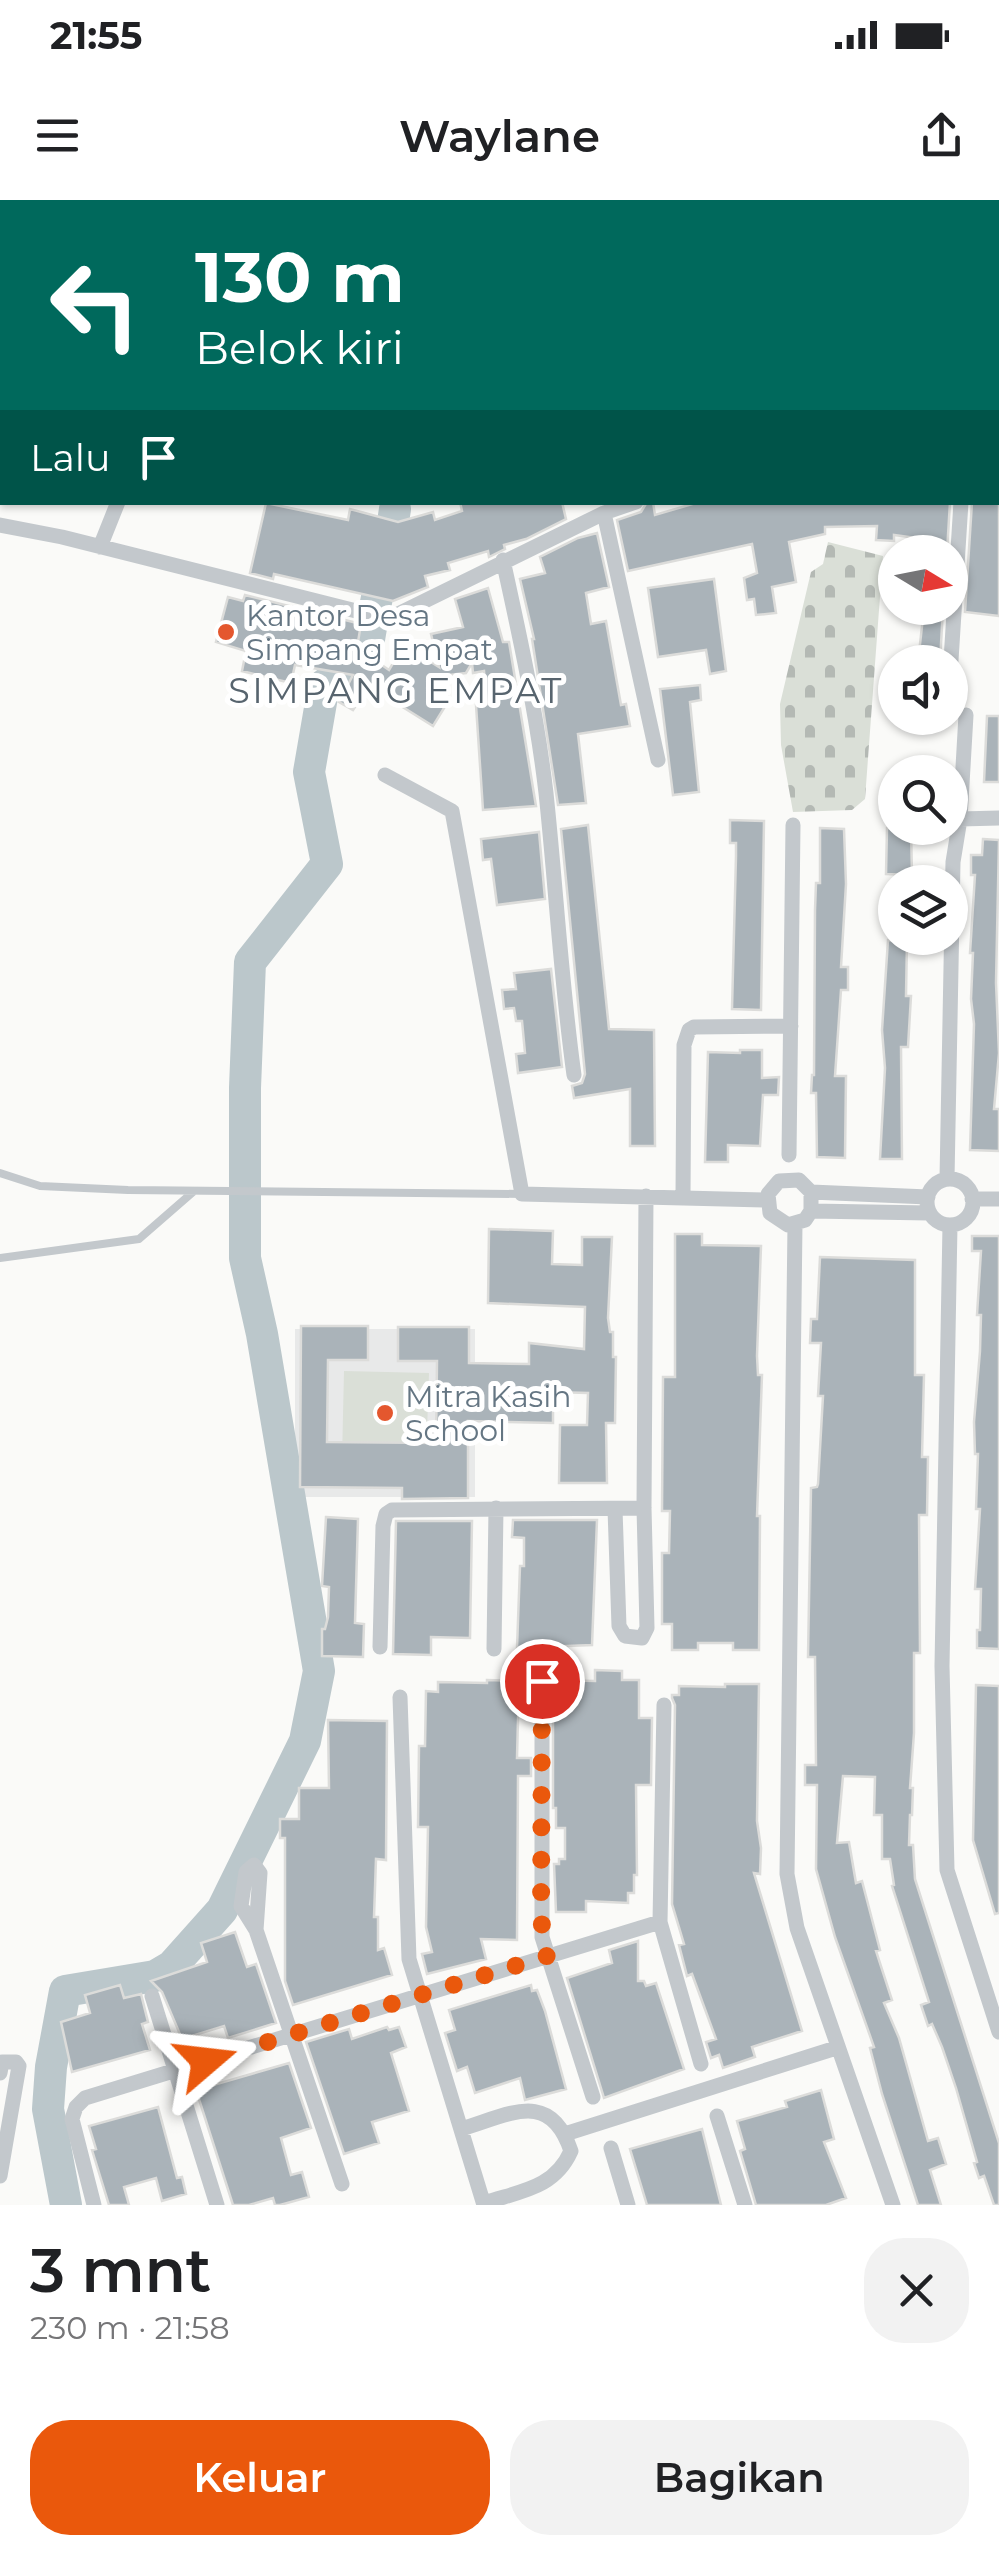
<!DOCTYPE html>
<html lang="id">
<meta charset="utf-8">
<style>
body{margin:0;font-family:Montserrat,sans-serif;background:#f2f2f2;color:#202124;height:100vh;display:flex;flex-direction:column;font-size:38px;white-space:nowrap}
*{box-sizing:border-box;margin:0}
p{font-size:32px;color:#757577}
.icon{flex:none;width:55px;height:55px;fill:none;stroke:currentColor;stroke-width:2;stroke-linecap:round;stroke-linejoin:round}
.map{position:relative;height:2005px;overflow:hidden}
.panel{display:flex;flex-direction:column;background:#fff;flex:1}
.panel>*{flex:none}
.banner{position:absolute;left:0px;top:0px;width:1000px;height:305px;box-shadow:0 2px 8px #0004;background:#00695c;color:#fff;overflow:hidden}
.needle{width:65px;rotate:100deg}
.buttons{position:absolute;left:878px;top:335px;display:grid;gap:20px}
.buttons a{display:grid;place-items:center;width:90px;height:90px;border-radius:50%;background:#fff;box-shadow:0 2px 8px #0004;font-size:50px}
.pin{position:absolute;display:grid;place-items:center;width:85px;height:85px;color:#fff;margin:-42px;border:5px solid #fff;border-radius:50%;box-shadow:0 2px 10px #0007}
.me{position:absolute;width:110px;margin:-55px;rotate:73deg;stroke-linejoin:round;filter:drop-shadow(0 0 8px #0008)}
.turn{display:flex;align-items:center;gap:35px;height:210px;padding:0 30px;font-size:45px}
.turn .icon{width:130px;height:130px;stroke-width:2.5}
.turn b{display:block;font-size:70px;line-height:85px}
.then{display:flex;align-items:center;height:95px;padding:0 30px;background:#0003;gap:20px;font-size:38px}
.round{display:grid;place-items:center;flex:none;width:105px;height:105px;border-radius:40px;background:#f2f2f2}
.summary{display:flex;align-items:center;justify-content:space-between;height:170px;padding:0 30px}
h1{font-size:60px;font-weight:600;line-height:75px}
.button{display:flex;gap:20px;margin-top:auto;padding:20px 30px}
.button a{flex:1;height:115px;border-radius:40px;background:#ea580c;color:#fff;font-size:40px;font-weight:600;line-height:115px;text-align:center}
.button a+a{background:#f2f2f2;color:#202124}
.status{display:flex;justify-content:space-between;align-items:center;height:70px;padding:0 50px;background:#fff;direction:ltr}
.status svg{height:28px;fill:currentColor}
header{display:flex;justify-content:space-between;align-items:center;height:130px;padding:0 30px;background:#fff;font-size:45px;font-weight:600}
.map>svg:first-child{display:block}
</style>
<div class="status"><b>21:55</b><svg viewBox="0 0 49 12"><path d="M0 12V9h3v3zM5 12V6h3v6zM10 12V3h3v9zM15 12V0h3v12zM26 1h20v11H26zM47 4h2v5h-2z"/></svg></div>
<header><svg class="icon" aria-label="menu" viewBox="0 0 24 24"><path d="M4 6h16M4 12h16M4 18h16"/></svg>Waylane<svg class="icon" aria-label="share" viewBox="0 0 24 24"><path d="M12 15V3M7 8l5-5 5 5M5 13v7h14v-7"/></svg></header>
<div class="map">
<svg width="999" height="2005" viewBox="0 0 999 2005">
<defs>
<pattern id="wetland-marsh" width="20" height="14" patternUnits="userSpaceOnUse" patternTransform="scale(2.5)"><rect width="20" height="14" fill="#dadfd7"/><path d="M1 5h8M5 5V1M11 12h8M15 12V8" fill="none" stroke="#b4b9b4"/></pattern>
<pattern id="cemetery-stones" width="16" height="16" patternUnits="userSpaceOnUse" patternTransform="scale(2.5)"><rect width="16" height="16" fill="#dadfd7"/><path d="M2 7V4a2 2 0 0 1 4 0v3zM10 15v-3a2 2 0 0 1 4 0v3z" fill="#b4b9b4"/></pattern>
</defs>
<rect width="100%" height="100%" fill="#fafaf8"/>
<path fill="#e8e9e9" d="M295,1129h180v168h-180z"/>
<path fill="#dadfd7" d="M344,1171l85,2 -3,88 -84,-2z"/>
<path fill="url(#wetland-marsh)" d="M0,0h358l-356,2 -2,50z"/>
<path fill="url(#cemetery-stones)" d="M828,342l55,14 -18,243 -13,11 -59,2 -12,-67 -1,-41 31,-132 12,-8z"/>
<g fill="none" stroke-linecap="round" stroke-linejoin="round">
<path stroke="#bbc7cb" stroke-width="5" d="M0,20l2,2"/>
<path stroke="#bbc7cb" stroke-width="32" d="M998,184h1
M0,214h2
M66,2005l-18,-96 3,-42 14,-76 90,-15 17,-10 50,-56 83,-169 14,-70 -57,-337 -17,-76v-170l5,-126 77,-98 -18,-92 15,-87 43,-31c6,-51 21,-95 28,-145"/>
</g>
<path fill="#aab3b9" stroke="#dcdcda" stroke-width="2.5" d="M460,302h102l4,17 -40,20 -22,6 1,4 -16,8 -1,-6 -40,12 2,7 -25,6 3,11 -35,14 -119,-27 -1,5 -23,-6 16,-70 82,17 2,-11 48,13 35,-10 2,8 27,-9z
M647,302h6l2,13 44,-13h251l-3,50h-18l1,-9 -6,-1v-3l-30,-4v6l-18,-1 1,-14 -52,1v7l-36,8 7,40 -24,5 4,26 -20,2 -2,-16 -7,1 -3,-22 13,-5 -5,-29 -124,27 -11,-51 24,-8z
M972,302h27v114l-34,-4z
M597,333l12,54 -23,6 5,31 15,-3 15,84 5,-1 4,22 -52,8 8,69 -28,2 -26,-166h2l-14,-60 25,-6 -5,-16 38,-19z
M714,379l12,92 -16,3 -4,-24 -48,7 -10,-69z
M488,388l15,54h6l27,164 -53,4 -7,-105 11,-1 -3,-33 -11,2 -1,-10 -6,10 -26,3 9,24 -16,26 -64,-40 -16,24 -14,-8 14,-27 -58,-10 -4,18 -21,-5 -28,-7 4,-20 -30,-9 12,-45 15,4 2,-6 116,29 -4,24 32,22 15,-25 35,22 -8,-33 32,-7 -8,-28z
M924,408h19l-3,54h-22z
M700,485l1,15 -11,2 9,90 -26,3 -13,-106z
M987,516h12v66h-15z
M730,620l34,1 -3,189 -29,-1 4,-153v-13h-6z
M588,625l21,204 45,1 1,116h-25v-57l-56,9 -2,-12 10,-3 3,-9 -24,-245z
M820,628l24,1 2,55 -5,83h7v23h-7l-6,86h11l-1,82 -28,-1 -1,-64h-5l1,-18h2l1,-165 1,-27h4z
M887,628h24l1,47 -26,-1z
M539,632l6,67 -48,6 -6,-46 -8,1 -2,-21z
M983,639l16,1 -3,143 3,70 -5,56h5v42l-29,-1 4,-126 -3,-25 2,-46h-3l5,-78h-4v-20h11z
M888,740l19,1 -1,55h5l-3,51h-7l1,112h-22l5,-91 -3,-38z
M551,769l11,98 -44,6 -2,-19 9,-1 -3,-32h-6l-2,-13 -10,1 -2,-19 14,-1 -2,-16z
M740,850h22v28l17,-1 -1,18h-15l-3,51 -32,-1v17h-23l3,-110 32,1z
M489,1029l64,2 -1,33 30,1v-28h30l-4,81 2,14h3v25h3l-1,66h-9l1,60h-48l1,-58h27l1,-32 -35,-1v31l-85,-2v77l-66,1v-11l-102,-1 1,-161h67v34h-40l-1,82 109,1 1,-82h-39v-34h71v36l60,1v-21l55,6 1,-42 -97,-4z
M675,1034h27v11l59,1 -4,110 1,19h4l-5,141h3l-1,134h-26v-7h-35v7h-26v-26h-10v-71h7l1,-42h-8l1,-134h12z
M972,1036h27v413l-22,-1v-18h3l1,-41h-6l5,-80h-4l2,-55h-3l-1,-32 6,-71 1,-36h-4l4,-64h-9z
M820,1057l95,3v115h9l-2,82h6l-1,58h-8l1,138h-6v80l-4,55h3l-1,27h-2l-1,30h4l2,34 84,264v62h-5l-10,-29 -5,2 -5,-15 3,-1 -21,-74 -14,-41 -10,-23 -4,2 -7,-21 8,-3 -37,-116 2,-1 -4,-26h-8v-44h-8l1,-38 -32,-1 -6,67 12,-1 7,41 6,-2 18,69 -4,1 16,49 -8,3 15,35 29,103 10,-3 8,26 -16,6 11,35h-23l-36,-111 -12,-46 4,-1 -39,-110 -19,-68 1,-84h-12v-20h11l-1,-108h-7l3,-169 6,-1 1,-3 5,-88h-5l3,-53h-11l1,-24h6z
M326,1317l32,2 -3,104 9,1 -1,33 -41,-1v-27h3l3,-12 1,-30 -7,-1z
M513,1320h84l-5,125 -75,3 3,-82h4v-28l-12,-1z
M396,1321h76l-2,117 -39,-1v18l-38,-1z
M595,1470l27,1v9h17v38h13l-1,67h-15l1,90h-3v18h-6v10l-42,-2v11h-30l-2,-48h5v-5h6v-31h-9v-20h-3v-128l42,1z
M487,1480l32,1 -2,77h14v18h-13l-1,164 -36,-1 5,20 -59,15 -5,-20 10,-2 -6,-25 2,-100h-10l1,-81h6l1,-55 12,1v-10l49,1z
M725,1484h34l-2,137 4,27 -1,26 -6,-1 48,158 -50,16 3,10 -32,11 -4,-13 -8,3 -5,-16 10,-3 -24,-65 -5,2 -8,-31 5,-1 -12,-40 3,-199 -3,-7v-3h7v-9l46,1z
M976,1485l23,1v227l-4,1 -22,-74z
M328,1520l59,1 -1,139 -10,-1 -2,58h4v33l6,-2 8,27 -99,30 -8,-24v-143h-5v-19h19v-31h30z
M235,1732l12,35 9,-3 20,59 -48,15 -4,-12 -42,13 -20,-47 -11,-11 56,-19 -6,-19z
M638,1741v40h6l2,5 10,-3 28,86 -80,29 -37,-120 45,-15 -3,-13z
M120,1785l4,13 17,-4 7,28 -6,2 8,26 -78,22 -11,-50 29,-9 -5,-18z
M531,1785l1,6 5,-1 8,21 21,78 -41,11 -5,-22 -45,15 -8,-26 -10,4 -12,-38 10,-3 -6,-20z
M387,1827l2,3 10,-3 7,20 -15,6 18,58 -37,11 7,21 -35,11 -38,-112 43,-13 3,10z
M289,1863l22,65 -30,10 10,37 11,-3 7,25 -29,8h-5l-2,-7 -24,7h-16l-37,-115z
M821,1890l13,49 -10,3 22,56 -20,7h-70l-16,-54 5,-2 -8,-28 50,-14 -2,-6z
M158,1907l19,71 5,-1 4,17 -24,7 -6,-23 -32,9 5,18h-20l-17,-55 4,-1 -7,-23z
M702,1929l19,76h-74l-17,-56z"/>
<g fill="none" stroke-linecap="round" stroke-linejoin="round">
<path stroke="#c3c8cc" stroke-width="8" d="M0,973l40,13 88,4 394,4
M0,1058l139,-19 54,-47"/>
<path stroke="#c3c8cc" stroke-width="15" d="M998,57h1
M0,118l2,1
M998,254h1
M604,313l54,247
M0,325l62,12 322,81 8,-1 212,-104 32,-11
M100,347l18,-45
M503,360c17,77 34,155 43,233 10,94 15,189 28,282
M950,476l11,-174
M385,575l67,36 70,383 245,6
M960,619l39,-1
M789,955l4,-330
M947,979l6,-317 7,-43 6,-104
M927 1002a23 23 0 1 1 46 0a23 23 0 1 1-46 0Z
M811,992l117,5
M683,996l1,-151 5,-15 5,-3 97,-1
M972,999h27
M811,1011v-19l-12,-12 -20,1 -11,13 2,19 18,12 17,-5 6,-9 118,2
M795,1024l-8,650 10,54 96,277
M950,1025l-8,441 5,204 52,162
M615,1309l4,117 6,10 17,2 5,-10 -3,-120 2,-312
M380,1447l3,-121 3,-12 6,-4 252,-2
M494,1449l2,-141
M542,1481v256l51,160
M400,1497l9,262 75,246
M664,1505l-4,217 41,142
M256,1730l4,-57 -6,-8 -8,7 -5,34 15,24 86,254
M152,1796l65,209
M0,1873l2,-11h14l3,4 -19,110
M717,1916l28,89
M461,1929c48,-14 89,-41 110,22 -17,38 -51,40 -87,52
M565,1934l271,-86
M611,1948l17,57
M94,2005l-22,-86 4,-12 9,-9 575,-176"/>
</g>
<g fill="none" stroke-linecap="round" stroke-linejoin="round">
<path stroke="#ea580c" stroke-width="18" stroke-dasharray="0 32.4" d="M206,1861l341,-105 -6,-37 1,-238"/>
</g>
<g fill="#e4572e" stroke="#fff" stroke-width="4">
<circle cx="226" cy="432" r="10"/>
<circle cx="385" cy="1213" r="10"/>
</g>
<g text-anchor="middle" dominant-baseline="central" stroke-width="10" stroke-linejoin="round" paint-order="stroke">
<g font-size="30" fill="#657683" stroke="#fff" text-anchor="start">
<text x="246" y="415">Kantor Desa<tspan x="246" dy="34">Simpang Empat</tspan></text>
<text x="405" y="1196">Mitra Kasih<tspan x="405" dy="34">School</tspan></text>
</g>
<g font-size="35" letter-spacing="2.5" fill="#57646e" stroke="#fff">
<text x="396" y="490">SIMPANG EMPAT</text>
</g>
</g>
</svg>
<div class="buttons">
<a><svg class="needle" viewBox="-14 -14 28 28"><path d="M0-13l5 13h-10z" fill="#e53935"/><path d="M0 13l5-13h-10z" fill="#757577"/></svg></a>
<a><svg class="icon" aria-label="sound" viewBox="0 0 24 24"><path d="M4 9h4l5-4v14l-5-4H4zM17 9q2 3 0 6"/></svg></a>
<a><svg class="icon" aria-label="search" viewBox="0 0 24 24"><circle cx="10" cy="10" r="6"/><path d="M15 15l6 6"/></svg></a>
<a><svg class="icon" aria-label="layers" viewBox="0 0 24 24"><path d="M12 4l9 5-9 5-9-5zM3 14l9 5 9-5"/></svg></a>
</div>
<div class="pin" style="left:542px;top:1481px;background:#d93025"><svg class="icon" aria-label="arrive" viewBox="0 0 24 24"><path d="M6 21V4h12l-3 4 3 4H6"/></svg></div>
<svg class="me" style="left:206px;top:1861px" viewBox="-20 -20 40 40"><path d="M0-17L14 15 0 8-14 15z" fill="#ea580c" stroke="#fff" stroke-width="4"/></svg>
<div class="banner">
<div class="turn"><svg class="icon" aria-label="left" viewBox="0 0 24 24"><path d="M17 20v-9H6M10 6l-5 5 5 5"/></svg><div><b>130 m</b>Belok kiri</div></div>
<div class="then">Lalu<svg class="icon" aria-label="arrive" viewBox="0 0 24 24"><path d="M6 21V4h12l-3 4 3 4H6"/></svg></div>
</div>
</div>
<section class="panel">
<div class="summary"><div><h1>3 mnt</h1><p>230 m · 21:58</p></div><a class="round"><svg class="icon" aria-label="close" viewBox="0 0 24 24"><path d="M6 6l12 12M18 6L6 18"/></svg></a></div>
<div class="button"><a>Keluar</a><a>Bagikan</a></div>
</section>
